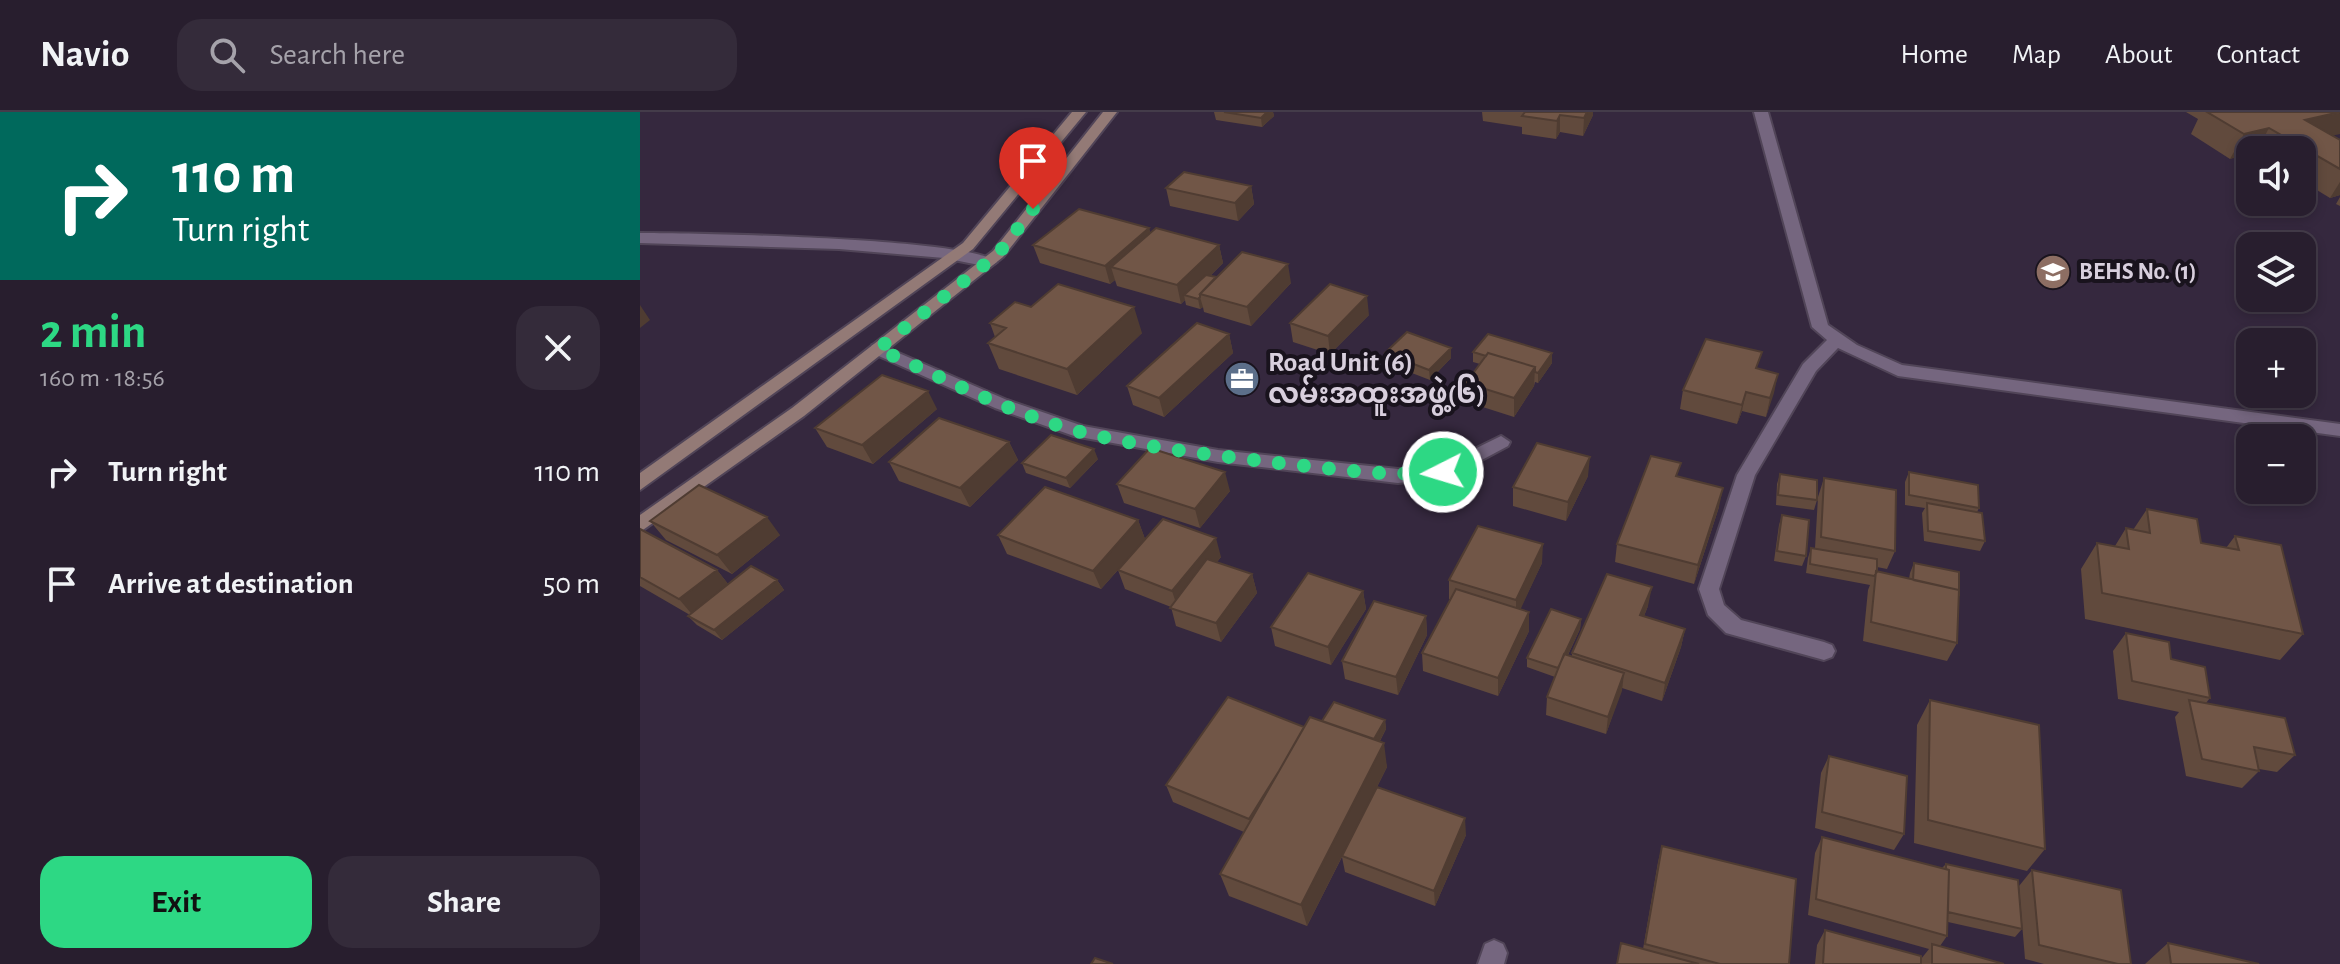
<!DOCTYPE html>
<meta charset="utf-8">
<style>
body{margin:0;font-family:"Alegreya Sans","Noto Sans Myanmar",sans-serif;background:#342b3a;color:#f1f3f6;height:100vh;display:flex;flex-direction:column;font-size:30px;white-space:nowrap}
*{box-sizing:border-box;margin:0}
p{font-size:26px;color:#a5a2aa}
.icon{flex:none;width:44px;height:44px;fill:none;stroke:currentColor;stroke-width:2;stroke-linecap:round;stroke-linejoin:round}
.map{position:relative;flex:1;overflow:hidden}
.side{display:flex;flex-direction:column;background:#281e2e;width:640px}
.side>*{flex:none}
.guide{background:#00695c;color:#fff;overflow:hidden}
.tools{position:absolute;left:1596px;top:24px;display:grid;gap:16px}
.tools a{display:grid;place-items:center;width:80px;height:80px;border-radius:16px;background:#281e2e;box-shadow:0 4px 12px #0003,0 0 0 2px #443c4a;font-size:40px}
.pin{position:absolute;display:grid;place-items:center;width:68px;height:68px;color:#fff;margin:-82px -34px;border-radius:50% 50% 50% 0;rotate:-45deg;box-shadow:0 0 8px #0007}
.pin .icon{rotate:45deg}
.me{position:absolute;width:88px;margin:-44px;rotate:265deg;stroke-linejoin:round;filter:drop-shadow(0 0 6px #0008)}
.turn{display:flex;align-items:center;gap:28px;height:168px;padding:0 40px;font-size:36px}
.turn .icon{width:104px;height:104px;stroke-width:2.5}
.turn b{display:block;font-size:56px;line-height:68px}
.round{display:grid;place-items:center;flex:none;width:84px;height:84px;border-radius:24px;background:#342b3a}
.summary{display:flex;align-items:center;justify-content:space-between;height:136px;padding:0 40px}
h1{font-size:48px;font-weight:600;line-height:60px;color:#2dd884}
.action{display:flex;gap:16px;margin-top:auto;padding:16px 40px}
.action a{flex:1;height:92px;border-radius:24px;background:#2dd884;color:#111;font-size:32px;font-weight:600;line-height:92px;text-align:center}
.action a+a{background:#342b3a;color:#f1f3f6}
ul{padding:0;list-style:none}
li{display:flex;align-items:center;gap:24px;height:112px;padding:0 40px}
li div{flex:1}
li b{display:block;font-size:30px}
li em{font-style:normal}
header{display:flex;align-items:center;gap:48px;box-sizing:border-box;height:112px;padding:0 40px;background:#281e2e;border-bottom:2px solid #443c4a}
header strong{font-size:38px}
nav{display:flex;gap:44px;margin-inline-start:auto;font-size:28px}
.search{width:560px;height:72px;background:#342b3a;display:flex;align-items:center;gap:20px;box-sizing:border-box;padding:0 28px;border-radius:24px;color:#a5a2aa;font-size:30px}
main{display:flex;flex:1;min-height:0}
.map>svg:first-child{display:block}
</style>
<header>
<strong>Navio</strong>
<div class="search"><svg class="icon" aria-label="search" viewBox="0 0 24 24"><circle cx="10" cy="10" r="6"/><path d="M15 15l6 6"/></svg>Search here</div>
<nav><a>Home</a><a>Map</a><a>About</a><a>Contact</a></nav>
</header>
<main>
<section class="side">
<div class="guide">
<div class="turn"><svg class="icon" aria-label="right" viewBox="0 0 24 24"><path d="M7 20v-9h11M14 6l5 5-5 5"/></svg><div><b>110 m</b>Turn right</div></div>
</div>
<div class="summary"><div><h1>2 min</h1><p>160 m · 18:56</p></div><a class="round"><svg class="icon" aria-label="close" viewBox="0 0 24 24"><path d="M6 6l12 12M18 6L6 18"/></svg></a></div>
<ul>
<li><svg class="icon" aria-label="right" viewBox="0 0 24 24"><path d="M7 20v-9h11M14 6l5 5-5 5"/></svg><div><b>Turn right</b></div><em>110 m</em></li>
<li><svg class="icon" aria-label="arrive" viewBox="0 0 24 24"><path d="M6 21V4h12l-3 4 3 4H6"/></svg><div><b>Arrive at destination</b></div><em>50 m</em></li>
</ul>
<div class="action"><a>Exit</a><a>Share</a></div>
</section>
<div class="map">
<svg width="1700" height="852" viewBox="0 0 1700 852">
<rect width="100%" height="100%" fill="#35283e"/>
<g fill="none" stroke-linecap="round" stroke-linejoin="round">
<defs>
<path id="street" d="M1114,0h14l60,213 29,20 45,20 438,59v12l-442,-60 -60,-28 -22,23 -61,104 -36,114 5,16 17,15 83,22 8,3 3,6 -3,6 -8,3 -98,-27 -18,-18 -9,-26 38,-114 66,-111 24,-24 -15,-13z
M0,121c52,0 329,5 357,29l-8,5 -45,-9 -105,-9 -199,-6z
M238,232l129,56 76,26 135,24 180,19 42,-3 61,-30 9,6 -2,4 -58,31 -52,6 -180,-21 -144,-26 -79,-28 -123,-55 -2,-4 2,-4z
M854,828l9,4 4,9 -3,11h-26l7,-20z"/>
<path id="secondary" d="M432,0h14l-113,137 -333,241v-17l323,-230z
M463,0h14l-114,145 -199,159 -164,116v-17l152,-107 201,-157z"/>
</defs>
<use href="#street" stroke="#514558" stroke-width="4"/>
<use href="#secondary" stroke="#514558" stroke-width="4"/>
<use href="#street" fill="#75667f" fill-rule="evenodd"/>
<use href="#secondary" fill="#937a76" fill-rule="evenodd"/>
</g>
<path fill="#614a3d" d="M574,0h59l1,4 -12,11 -46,-7z
M842,0h111v3l-10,21 -23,-4 -4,7 -34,-5v-7l-39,-6z
M1546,0h154l-8,24 8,4v55l-10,3 -28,-17v-31h-52l-20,9 -39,-25 7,-15z
M611,74l3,18 -16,17 -68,-15 -4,-18z
M1700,85v9l-4,-2z
M509,116l1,5 69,12 4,18 -13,13 6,2 75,5 -40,43 -47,-14 -1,-5 -3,2 -14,-4 -1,-5 -4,4 -64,-18 -2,-6 -5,4 -70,-21 -7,-18z
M391,195l111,26 -65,62 -78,-26 -11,-26 7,-6 -5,-14z
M729,203l-39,39 -37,-12 -3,-19z
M589,222l4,19 -69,64 -31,-12 -6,-19z
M833,240l79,11 -14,20 -3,-1 -1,4 -20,31 -47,-15 -1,-19 14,-19 -7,-2z
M745,241l66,5 -21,22 -44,-17z
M1118,257l20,5 -12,43 -24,-6 -5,13 -57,-15 3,-19z
M297,297l-64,55 -46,-17 -12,-19z
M369,330l9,18 -48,47 -71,-26 -10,-19z
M458,347l-28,29 -44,-15 -4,-10z
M1269,360l70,36 -2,4 8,29 -5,10 -56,-10 -2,-28 3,-5 -20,-3v-23z
M1140,362l37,26 -3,10 -38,-5 1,-21z
M948,364l-22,45 -53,-15v-19z
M1038,365l41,30 -25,77 -79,-22 2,-18z
M1184,366l71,73 -8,18 -10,-2v5l32,7 1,-6 4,-10 43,80 -10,18 -84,-20 5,-51 2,-5 -64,-12 2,-15 3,-10h4l3,-51z
M477,372l113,7 -30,37 -76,-25z
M1507,397l54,34 25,5 9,-12 68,98 -23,26 -195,-41 -4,-50 16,-26 18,3 11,-18 7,2z
M1142,403l24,41 -4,10 -28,-5 5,-36z
M498,408l7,19 76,18 -4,5 35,12 5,19 -36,49 -45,-16 -5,-19 -46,-18 -7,-19 -17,19 -94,-35 -9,-19z
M10,409l130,14 -48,39 -66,-34z
M0,417l77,41 11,14 49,-4 7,10 -62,50 -25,-15 -9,-9 2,-1 -50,-29z
M902,451l-22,46 9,3v19l-31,65 -75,-25 -1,-18 29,-54h-2v-19z
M723,479l3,18 -35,56 -56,-19 -4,-19z
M1008,494l-4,10 41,13 -4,18 -19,54 -40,-13 -16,46 -60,-19 1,-18 8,-20 -28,-10v-9l54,-39 -1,10 -12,26 4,1v-3z
M786,504l1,19 -29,60 -53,-16 -3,-18z
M1486,521l45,26 39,39 -4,5 89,52 -18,17 -18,-3v2l-17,17 -56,-12 -11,-59 4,-5 -61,-13 -5,-48z
M1290,588l115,149 -18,22 -113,-28 3,-118z
M745,608l1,9 -6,12 7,26 -10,20 89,48 -31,71 -90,-34 -3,-15 -35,69 -78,-30 -9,-22 24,-42 -71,-30 -7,-17 138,-58 18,-6z
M1189,644l75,78 -10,16 -79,-22 6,-55z
M1182,725l120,31 4,-4 76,65 -7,8 -67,-15 -1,14 -7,10 64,18h-83v-5l8,-10 -121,-34 7,-62z
M1022,734l127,118h-172l26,-15 15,-87z
M1392,758l99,94h-87l-19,-5 -6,-73z
M1185,818l96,34h-106l2,-19z
M1528,831l91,21h-114z"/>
<path fill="#4f3c32" d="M627,0h6l1,4 -12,11 -1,-9z
M947,0h6v3l-10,21 1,-18z
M1700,1v21l-44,10 9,-24z
M920,3v17l-4,7 1,-18z
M1629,16l-12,22h-7v4l-20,5 14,-25z
M1700,70v13l-10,3z
M611,74l3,18 -16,17 -3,-18z
M509,116l5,19 -43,20 4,13 -5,4 -5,-18z
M579,133l4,18 -34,34 -5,-2 1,5 -4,4 -4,-19z
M648,152l3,19 -40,43 -4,-19z
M727,184l2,19 -39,39 -2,-18z
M560,185l3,10 -3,2 -2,-10z
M0,193l10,15 -10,8z
M494,195l8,26 -65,62 -10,-26z
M589,222l4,19 -69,64 -5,-19z
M811,236v10l-21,22 -1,-10z
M912,241v10l-14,20v-10z
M895,255l-1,19 -20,31v-19z
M1138,262l-4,19 -8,24 4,-19z
M288,279l9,18 -64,55 -11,-19z
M1106,280l-4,19 -5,13 5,-19z
M369,330l9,18 -48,47 -10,-19z
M454,337l4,10 -28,29 -4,-10z
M950,345l-2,19 -22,45 2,-19z
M585,360l5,19 -30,37 -5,-19z
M1083,376l-4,19 -25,77 4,-19z
M127,405l13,18 -48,39 -15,-19z
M498,408l7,19 -44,50 -8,-18z
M576,426l5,19 -43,52 -6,-18z
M903,432l-1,19 -26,56v-19z
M77,458l15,19 -37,29 -16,-19z
M612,462l5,19 -36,49 -5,-19z
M137,468l7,10 -62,50 -8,-10z
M1012,475l-4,19 -11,27 3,-18z
M723,479l3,18 -35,56 -3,-18z
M889,500v19l-31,65v-18z
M786,504l1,19 -29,60 -2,-18z
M941,507l-1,10 -23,49 1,-10z
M1045,517l-4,18 -19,54 3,-18z
M984,561l-2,18 -16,43 2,-17z
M745,608l1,9 -14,27 -2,-9z
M744,631l3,24 -80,159 -6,-21z
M825,706l1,17 -31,71 -1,-15z"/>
<path fill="#715647" stroke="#4f3c32" stroke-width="2" d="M584,0h43l-6,6z
M885,0h62l-3,6 -24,-3 -3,6 -35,-5z
M1567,0h133l-35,8 35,20v29l-71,-41 -25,6z
M544,60l67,14 -16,17 -69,-15z
M439,97l70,19 -44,38 -72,-21z
M516,116l63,17 -42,40 -66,-18z
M602,140l46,12 -41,43 -47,-13z
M566,163l10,2 -16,17v3l-2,2 -14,-4z
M418,172l76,23 -67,62 -79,-26 18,-15 -16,-5 25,-21 16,5z
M690,172l37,12 -39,40 -38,-13z
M557,211l32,11 -70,64 -32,-12z
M767,220l44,16 -22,22 -44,-17z
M848,222l64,19 -14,20 -3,-1v-5l-47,-14 -2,3 -13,-4z
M1066,227l56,13 -6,16 22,6 -8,24 -24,-6 -4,13 -59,-15z
M848,241l47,14 -21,31 -48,-15z
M242,263l46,16 -66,54 -47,-17z
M299,306l70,24 -49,46 -71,-26z
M411,323l43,14 -28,29 -44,-15z
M897,331l53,14 -22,45 -55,-15z
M510,336l75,24 -30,37 -78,-25z
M1011,344l30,7 -5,13 47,12 -25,77 -81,-21z
M1269,360l69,13 1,23 -70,-13z
M1140,362l37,6v20l-39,-5z
M1184,366l72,12 -1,61 -74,-14z
M59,373l68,32 -50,38 -67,-34z
M405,375l93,33 -45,51 -95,-36z
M1287,391l55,10 3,28 -57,-10z
M1507,397l50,10 4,24 38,7 -4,-14 46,9 22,89 -201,-41 -5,-50 32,6 -3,-21 24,5z
M1142,403l27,5 -3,36 -29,-5z
M523,407l53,19 -44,53 -54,-21z
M838,414l65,18 -27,56 -67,-20z
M0,417l77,41 -38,29 -39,-22z
M1171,436l66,11v13l-3,4 -64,-12z
M567,447l45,15 -36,49 -46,-15z
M1274,451l45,9v24v-6l-46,-10z
M111,454l26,14 -63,50 -26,-14z
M1236,459l83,19 -2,53 -86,-21z
M668,461l55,18 -35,56 -57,-20z
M967,462l45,13 -12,28 45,14 -20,54 -93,-30z
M816,477l73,23 -31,66 -76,-25z
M734,489l52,15 -30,61 -54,-16z
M911,497l30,10 -23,49 -31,-10z
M1486,521l43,9 2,17 34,8 5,31 -78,-17z
M924,542l60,19 -16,44 -61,-20z
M588,585l76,30 -25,44 -30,48 -83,-34z
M1290,588l109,25 6,124 -117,-29z
M1549,588l96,18 10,37 -41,-8 5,24 -57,-12z
M694,590l51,18 -11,19 -52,-18z
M670,605l74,26 -83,162 -81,-31z
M1189,644l78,20 -3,58 -82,-22z
M737,675l88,31 -31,73 -92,-35z
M1182,725l127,33 -2,66 -131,-37z
M1022,734l134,33 -7,85h-69l-75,-20z
M1306,752l72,16 4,49 -74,-17 1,-42 -3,-1z
M1392,758l89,20 10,74h-13l-79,-19z
M1185,818l96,26v8h-98z
M981,831l78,21h-82z
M1528,831l91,21h-88z
M1292,832l72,20h-72z
M455,846l18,6h-22z"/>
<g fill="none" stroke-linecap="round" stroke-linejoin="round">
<path stroke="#2dd884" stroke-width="14" stroke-dasharray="0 25.2" d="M393,97l-35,45 -120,95c66,29 133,65 203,83 64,16 133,23 198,31 55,6 108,14 164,9"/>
</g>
<defs>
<symbol id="school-disc" viewBox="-11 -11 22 22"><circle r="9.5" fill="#8d6e63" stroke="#19131d"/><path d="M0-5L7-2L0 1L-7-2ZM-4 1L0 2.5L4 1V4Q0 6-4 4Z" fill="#fff"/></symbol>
<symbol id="office-disc" viewBox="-11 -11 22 22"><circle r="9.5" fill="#5c6f8a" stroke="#19131d"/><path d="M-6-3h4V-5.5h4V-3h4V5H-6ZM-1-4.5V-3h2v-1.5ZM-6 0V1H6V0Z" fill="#fff"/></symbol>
</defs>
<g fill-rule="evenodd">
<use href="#school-disc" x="1393" y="140" width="40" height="40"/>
<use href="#office-disc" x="582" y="247" width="40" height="40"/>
</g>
<g text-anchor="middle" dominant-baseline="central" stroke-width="8" stroke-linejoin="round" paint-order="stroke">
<g font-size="24" font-weight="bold" fill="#d8cfdd" stroke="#19131d" text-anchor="start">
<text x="1439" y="160">BEHS No. (1)</text>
</g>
<g font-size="28" font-weight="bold" fill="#d8cfdd" stroke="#19131d" text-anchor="start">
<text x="628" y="251">Road Unit (6)<tspan x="628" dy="32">လမ်းအထူးအဖွဲ့(၆)</tspan></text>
</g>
</g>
</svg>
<div class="tools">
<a><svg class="icon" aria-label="sound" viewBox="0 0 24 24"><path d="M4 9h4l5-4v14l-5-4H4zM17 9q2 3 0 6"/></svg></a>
<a><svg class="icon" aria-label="layers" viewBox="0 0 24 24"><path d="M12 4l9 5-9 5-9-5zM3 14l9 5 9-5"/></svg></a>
<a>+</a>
<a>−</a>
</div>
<div class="pin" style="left:393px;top:97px;background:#d93025"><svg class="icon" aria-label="arrive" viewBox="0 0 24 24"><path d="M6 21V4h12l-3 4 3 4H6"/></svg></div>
<svg class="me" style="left:803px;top:360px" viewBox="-20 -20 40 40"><circle r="17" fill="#2dd884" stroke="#fff" stroke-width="3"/><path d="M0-11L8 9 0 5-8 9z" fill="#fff"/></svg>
</div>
</main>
